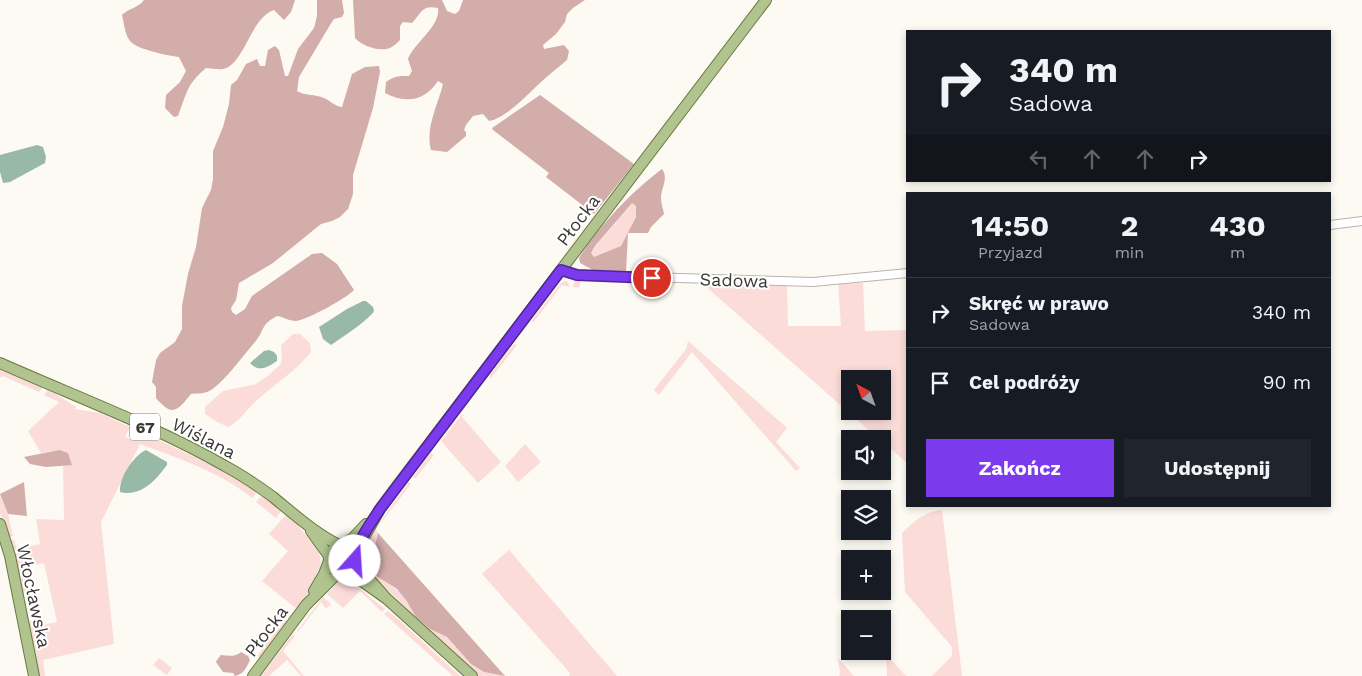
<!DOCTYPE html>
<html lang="pl">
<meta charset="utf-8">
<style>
body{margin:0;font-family:"Work Sans",sans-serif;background:#20242c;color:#f1f3f6;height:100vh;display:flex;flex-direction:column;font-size:19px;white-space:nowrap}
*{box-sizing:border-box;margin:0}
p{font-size:16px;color:#9ea1a6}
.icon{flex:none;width:28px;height:28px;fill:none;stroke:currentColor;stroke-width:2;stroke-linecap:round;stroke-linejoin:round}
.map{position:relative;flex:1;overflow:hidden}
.details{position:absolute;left:906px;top:192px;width:425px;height:315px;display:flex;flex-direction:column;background:#171b24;border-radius:0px;box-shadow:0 2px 8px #0003}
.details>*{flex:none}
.hud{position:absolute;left:906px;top:30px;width:425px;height:152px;border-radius:0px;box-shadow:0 2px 8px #0003;background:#171b24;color:#f1f3f6;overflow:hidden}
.needle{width:32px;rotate:319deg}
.controls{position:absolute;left:841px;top:370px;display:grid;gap:10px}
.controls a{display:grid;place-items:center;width:50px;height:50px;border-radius:0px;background:#171b24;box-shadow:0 2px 8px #0003;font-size:25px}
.pin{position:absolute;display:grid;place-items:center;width:42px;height:42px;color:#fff;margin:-21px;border:2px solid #fff;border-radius:50%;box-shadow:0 1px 5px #0007}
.me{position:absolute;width:55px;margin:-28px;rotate:19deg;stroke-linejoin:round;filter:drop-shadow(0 0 4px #0008)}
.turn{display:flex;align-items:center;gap:18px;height:105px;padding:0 20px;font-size:22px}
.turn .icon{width:65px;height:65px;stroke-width:2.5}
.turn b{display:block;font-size:35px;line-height:42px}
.lanes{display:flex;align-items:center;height:48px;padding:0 20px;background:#0003;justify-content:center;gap:25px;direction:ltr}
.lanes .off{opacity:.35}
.eta{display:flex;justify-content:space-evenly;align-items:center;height:85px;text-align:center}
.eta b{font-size:30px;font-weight:700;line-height:35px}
.action{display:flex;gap:10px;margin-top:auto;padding:10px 20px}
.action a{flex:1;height:58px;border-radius:0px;background:#7c3aed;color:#fff;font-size:20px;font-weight:700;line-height:58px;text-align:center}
.action a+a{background:#20242c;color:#f1f3f6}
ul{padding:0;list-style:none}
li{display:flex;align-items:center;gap:15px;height:70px;padding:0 20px;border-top:1px solid #363941}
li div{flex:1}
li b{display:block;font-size:19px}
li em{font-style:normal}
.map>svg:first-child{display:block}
</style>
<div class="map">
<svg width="1362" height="676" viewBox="0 0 1362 676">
<rect width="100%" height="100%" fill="#fcfaf2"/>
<path fill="#fcdcd9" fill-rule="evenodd" d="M632,203l4,3v11l-15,29 -22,10 -5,1 -3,-4 4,-6z
M575,279h39v3l-33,-1 -2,7 -6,-1z
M567,281l3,6 -8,-2 -29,38 -1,-3 30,-38z
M703,282l84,2 1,42h53l-3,-42 25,-1 2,48 42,-1v133l-24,-21 -1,-3h-3l-176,-155zM850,379h32v32h-32z
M293,334h7l10,9 1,9c-14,18 -36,32 -54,48 -10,9 -16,20 -29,27l-11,-5 -12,-8v-7l18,-16 33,-7 13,-9 11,-10 2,-5 -1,-15z
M688,341l99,87 -11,14 24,26 -4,3 -104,-119 -33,43 -5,-5 32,-41z
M514,344l3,1 -26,33 -2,-2z
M0,367l43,20 -4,5 -36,-16 -3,2z
M48,389l28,18 -1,2 25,4 30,14 -5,10 5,2 5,-10 94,44 28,19 -5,6c-32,-26 -74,-40 -112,-54l-39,78 13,122 -71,16 2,16h-6l-11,-54 5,-1 1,6 23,-5 -13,-59 -23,5 5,24 -5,2 -8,-39 5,-1 -1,-5 -5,1 -2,-10h4l3,9 23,-5 -4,-25 28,1 -1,-55h9l-13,-15 -18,3 -13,-22 31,-29 -15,-7z
M462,414l2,1 -2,2 39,45 -23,21 -37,-42z
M525,444l16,18 -23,20 -13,-16z
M431,453l3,2 -19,24 -2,-2z
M409,482l2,2 -35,45 2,4 -3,13 2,12 -2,9 15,18 12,9 11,18 17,17 17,8 24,27 13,8 22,4h-30l-66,-62 -5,-7 -37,-36 1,-1c-4,-6 -6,-11 -5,-18 2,-14 36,-56 45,-70z
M263,494l19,16 -6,8 -20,-16z
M0,495l8,19 5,22 -5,1 -8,-24z
M942,510l20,166h-30l20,-20v-9l-47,-55 -3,-59c12,-12 22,-21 40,-23z
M288,515c7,5 11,12 16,18 12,13 23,25 12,42l2,1 -20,34 -36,-29 26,-30 -19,-17 15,-17z
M509,550l108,126h-48l1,-3 -88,-99z
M338,552l10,10 -1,2 -7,1 -4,-2 -1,-7z
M347,580l6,3 32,26 -3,3 -22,-21 -17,17 -16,-14 11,-12z
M323,597l8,7 -5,5 -5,-7 -23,30 -1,-1z
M388,611l10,8 62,57h-9l1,-1 -68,-61z
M286,619l1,4 -26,34 -4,-1z
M293,634l2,2 -12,15 21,25h-3l-14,-16 -18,16h-8z
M886,654l20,22h-19z
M159,658l13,10 -5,7 -14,-10z
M838,658l16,18h-15l1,-4z"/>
<path fill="#d2ada9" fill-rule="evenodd" d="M144,0h151l-4,12 -7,8 -10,-10c-24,8 -29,54 -51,59 -5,1 -12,-1 -17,-1 -20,17 -19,25 -28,48l-4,1 -9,-9 1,-13 14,-13 6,-11 -7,-14c-10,-1 -42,-8 -48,-15 -6,-6 -7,-19 -9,-27 7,-7 16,-7 22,-15z
M317,0h25l2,13 -2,4 -8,2 -4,6 -31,52 -2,14c8,5 18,3 27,7 7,3 10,8 18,9l10,-33 13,-7 14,-1 1,6 -7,36 -20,67v19l-5,15 -8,8 -8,4 -11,3 -48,39 -34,20 -3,17 -5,8 1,4 4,3 9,-6 7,-13 60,-42 10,-1 15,11 17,26c-7,8 -47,30 -58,31 -7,0 -12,-4 -19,-5 -17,9 -12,14 -22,26 -11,12 -34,45 -48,50 -5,2 -11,1 -16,2 -7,8 -15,22 -26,13 -4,-4 -6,-5 -9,-9v-11l-4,-5 4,-22 4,-7 15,-11 7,-13v-23l6,-32 8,-27 6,-39 9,-18 2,-11v-28l10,-24 6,-23 2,-19 6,-5 9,-16 11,-5 3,7h5l3,-16 7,-4 4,4 6,26h3l10,-27 16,-21 3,-12z
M353,0h89l5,11 8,3 4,-3 4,-11h122l-12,8 -6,6 -2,8 -9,12 -13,11 1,4 20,-4 5,6 -2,9c-9,8 -19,15 -27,23 -13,12 -34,35 -51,38l-6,-7 -10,2 -7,9 -2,5 2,2v4l-19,16 -16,-2c-6,-22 7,-45 12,-66l-5,-3c-13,20 -32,23 -53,12l1,-11c8,-6 13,-6 23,-6l3,-5 -4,-12c6,-16 33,-33 30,-51 -17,-3 -16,5 -26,15l-9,-1 -3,4v14c-3,3 -6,6 -10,8 -11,4 -28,-2 -35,-10z
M540,95l94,69 -40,50 -48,-37 3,-4 -56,-43 -1,-2z
M662,169c7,9 -1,19 -1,29 0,5 2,11 3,16l-13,13 -3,6h-20l-2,40 -31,-2 -15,-8 -1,-5c19,-31 53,-67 83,-89zM632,203l4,3v11l-15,29 -27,11 -3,-4 4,-7z
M59,450l9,3 4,12 -26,2 -16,-3 -6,-7z
M24,482l3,34 -19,-2 -8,-20z
M378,533l127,143 -21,-4 -13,-8 -24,-27 -17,-8 -14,-12 -10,-17 -9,-11 -22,-14 -1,-4 3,-13 -2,-12z
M241,652l7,4 2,4c-4,8 -6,14 -15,16l-2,-3 -10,-1 -7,-10 1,-2 4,-5c7,1 15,2 20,-3z"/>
<path fill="#98b9a6" d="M37,145l6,2 3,10 -1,6 -35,19 -7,1 -3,-11v-17z
M363,301h3l7,6 1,4c-4,8 -34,28 -43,34l-8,-6 -4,-12 28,-18z
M269,350l5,2 3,4v5c-9,6 -18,12 -27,2l14,-12z
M146,450l21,12v3c-12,16 -26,32 -47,27 -1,-14 13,-36 26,-42z"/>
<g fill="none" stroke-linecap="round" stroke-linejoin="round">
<defs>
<path id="minor" d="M1330,225l32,-4
M561,270l16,5 236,7 95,-9"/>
<path id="major" d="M0,363c74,33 155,63 225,103 17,9 33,20 48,31 22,18 43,37 68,49l12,-8 13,-14
M0,524l10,32 24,120
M311,531l18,25
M329 559a13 13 0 1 1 26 0a13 13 0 1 1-26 0Z
M354,555l26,-46 14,-19 372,-490
M355,561l7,10 25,28 85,77
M314,591l10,-17 5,-13
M253,676l53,-71 31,-31 5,-2 14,5 31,22"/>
</defs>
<use href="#minor" stroke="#b6b4ac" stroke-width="10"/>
<use href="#major" stroke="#667a3f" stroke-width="12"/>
<use href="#minor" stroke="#fff" stroke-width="8"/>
<use href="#major" stroke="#b1c48f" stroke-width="10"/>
</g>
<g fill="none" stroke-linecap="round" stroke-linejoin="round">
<defs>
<path id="route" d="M355,561c-1,-16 17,-39 25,-52l181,-239 16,5 75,3"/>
</defs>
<use href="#route" stroke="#51269a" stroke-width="12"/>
<use href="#route" stroke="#7c3aed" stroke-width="9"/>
</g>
<g text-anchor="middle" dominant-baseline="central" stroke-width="4" stroke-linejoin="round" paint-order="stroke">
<rect fill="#fff" stroke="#757472" stroke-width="1" x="130" y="413.5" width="30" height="27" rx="4"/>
<g font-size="16" font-weight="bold" fill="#3a3936">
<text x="145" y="427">67</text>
</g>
<g font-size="18" fill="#3a3936" stroke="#fff">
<text transform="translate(578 220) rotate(-53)">Płocka</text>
<text transform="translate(734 280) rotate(2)">Sadowa</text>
<text transform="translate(204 438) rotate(27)">Wiślana</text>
<text transform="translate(34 596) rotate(78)">Włocławska</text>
<text transform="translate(266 631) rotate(-53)">Płocka</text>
</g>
</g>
</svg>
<div class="controls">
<a><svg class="needle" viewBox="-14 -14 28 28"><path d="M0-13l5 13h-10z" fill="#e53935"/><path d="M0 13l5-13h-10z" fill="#9ea1a6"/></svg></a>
<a><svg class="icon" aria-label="sound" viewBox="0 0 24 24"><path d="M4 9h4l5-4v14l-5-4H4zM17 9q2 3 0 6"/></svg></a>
<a><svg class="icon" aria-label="layers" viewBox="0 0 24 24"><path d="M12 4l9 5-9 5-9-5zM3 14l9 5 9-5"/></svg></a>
<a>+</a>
<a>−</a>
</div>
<div class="pin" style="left:652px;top:278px;background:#d93025"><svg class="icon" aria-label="arrive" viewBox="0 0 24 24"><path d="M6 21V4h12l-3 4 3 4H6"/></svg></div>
<svg class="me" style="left:355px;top:561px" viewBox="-20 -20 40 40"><circle r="19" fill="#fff"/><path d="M0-13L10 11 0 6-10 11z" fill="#7c3aed"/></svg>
<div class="hud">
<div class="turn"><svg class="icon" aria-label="right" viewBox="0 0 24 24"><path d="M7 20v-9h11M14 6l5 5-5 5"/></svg><div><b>340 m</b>Sadowa</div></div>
<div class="lanes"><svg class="icon off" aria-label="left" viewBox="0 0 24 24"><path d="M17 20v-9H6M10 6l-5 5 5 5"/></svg><svg class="icon off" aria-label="ahead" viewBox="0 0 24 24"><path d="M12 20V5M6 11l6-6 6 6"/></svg><svg class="icon off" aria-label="ahead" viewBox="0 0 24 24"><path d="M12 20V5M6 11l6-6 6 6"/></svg><svg class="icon" aria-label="right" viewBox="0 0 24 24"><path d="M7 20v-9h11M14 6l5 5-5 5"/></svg></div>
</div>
<section class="details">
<div class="eta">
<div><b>14:50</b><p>Przyjazd</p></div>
<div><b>2</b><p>min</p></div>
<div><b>430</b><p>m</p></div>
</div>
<ul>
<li><svg class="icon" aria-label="right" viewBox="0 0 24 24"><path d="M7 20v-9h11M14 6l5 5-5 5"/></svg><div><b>Skręć w prawo</b><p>Sadowa</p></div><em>340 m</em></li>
<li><svg class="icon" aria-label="arrive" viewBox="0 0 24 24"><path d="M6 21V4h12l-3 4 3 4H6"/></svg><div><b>Cel podróży</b></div><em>90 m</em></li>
</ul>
<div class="action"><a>Zakończ</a><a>Udostępnij</a></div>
</section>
</div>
